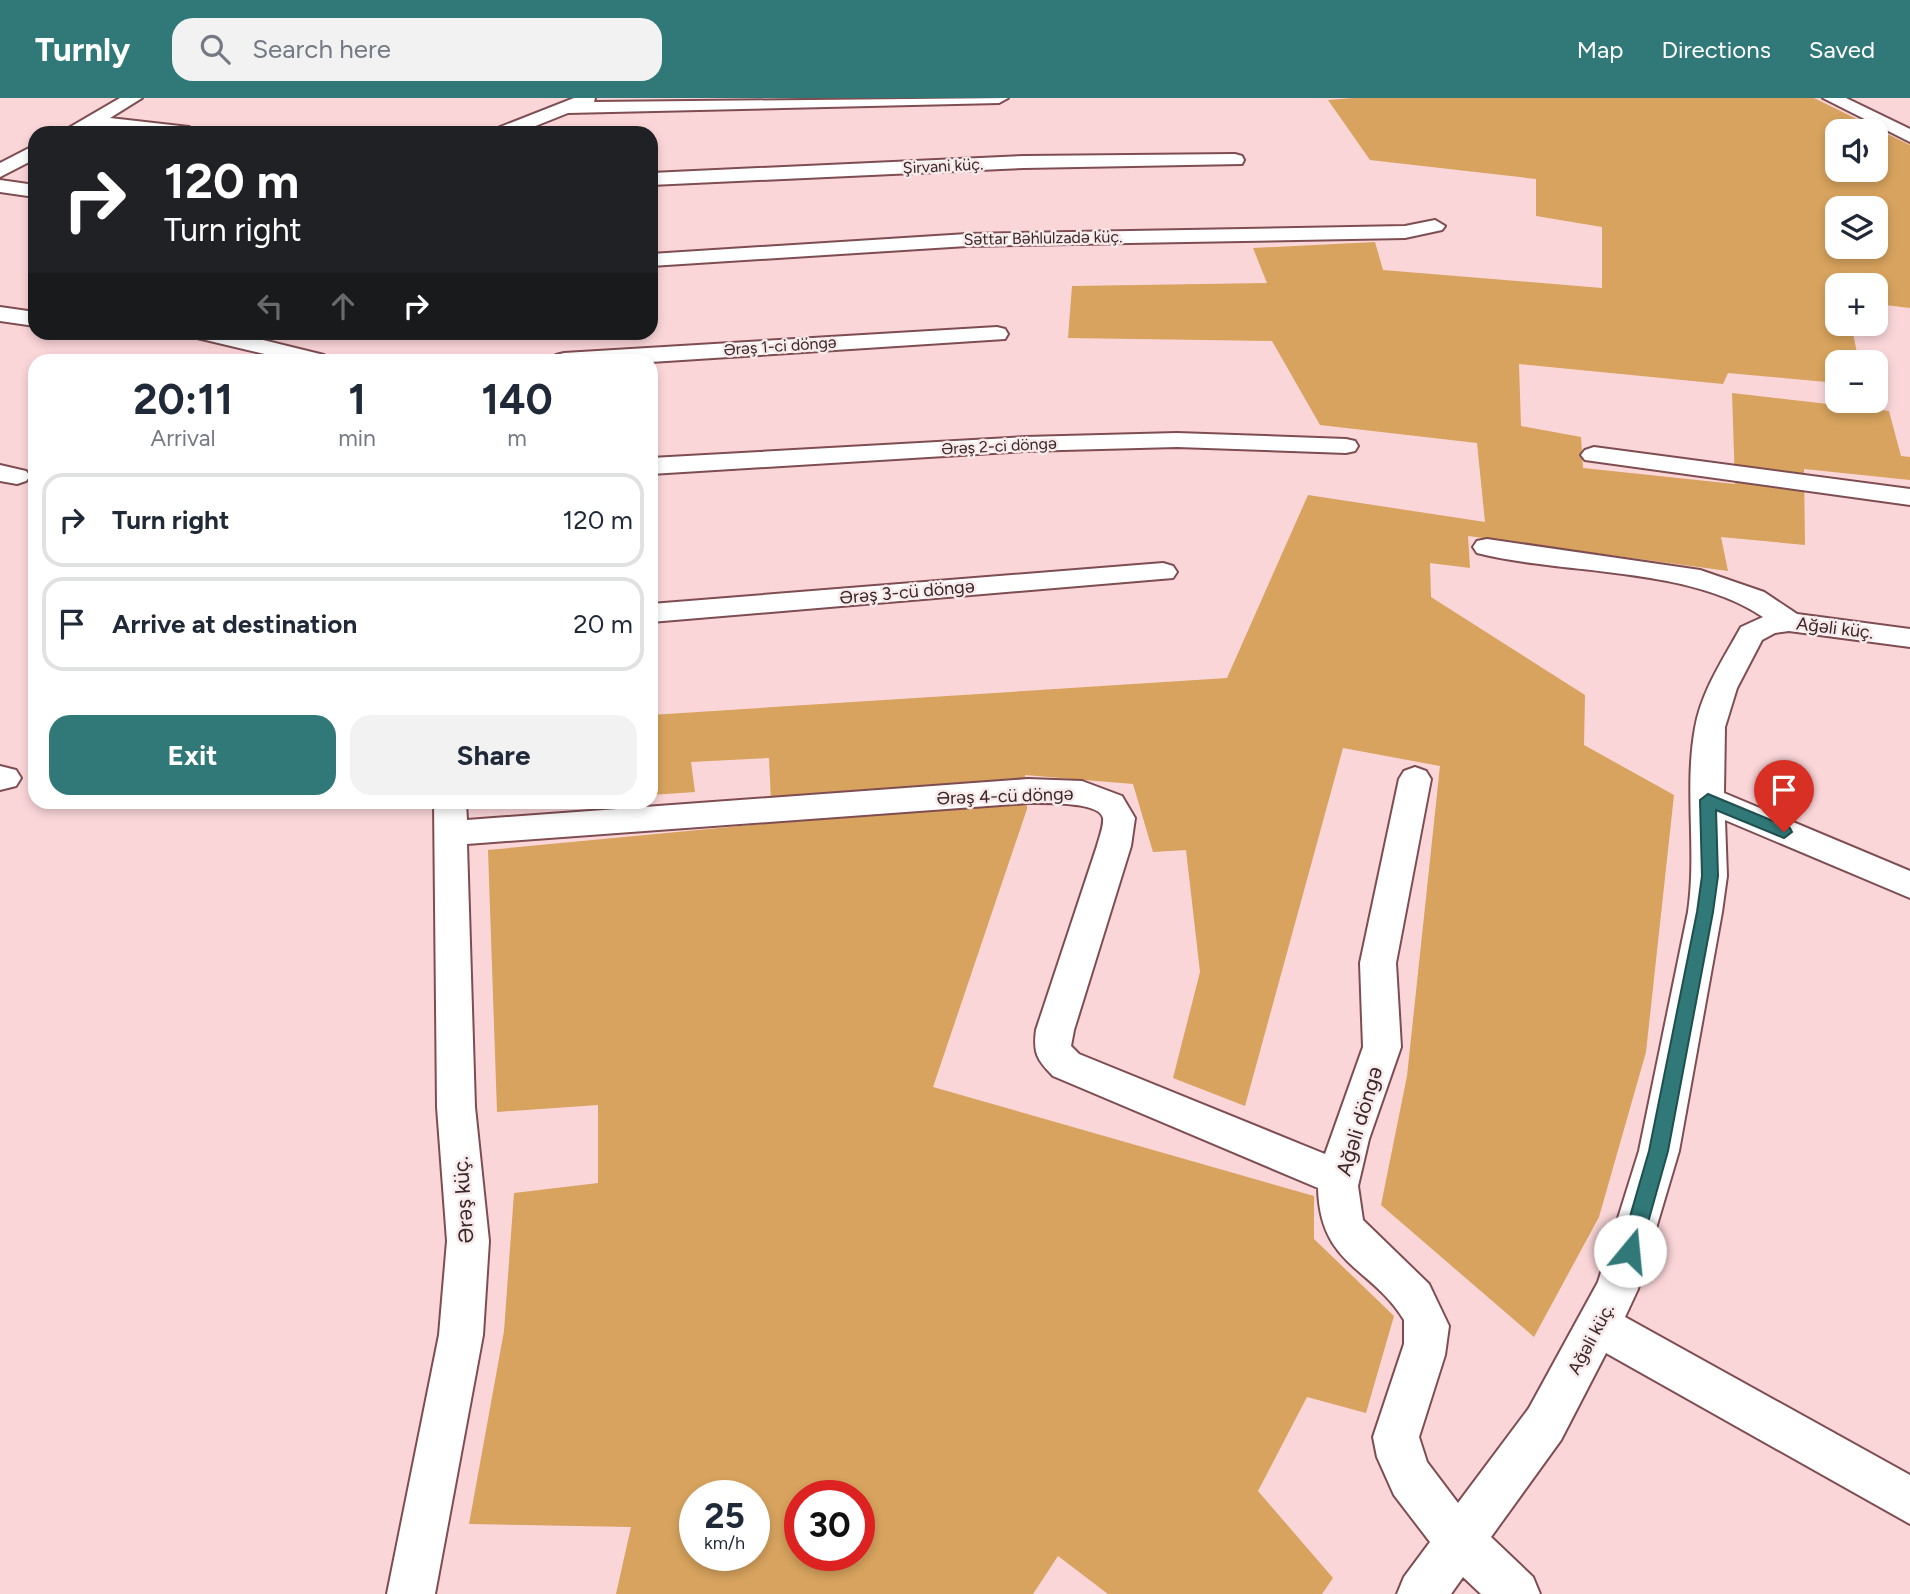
<!DOCTYPE html>
<meta charset="utf-8">
<style>
body{margin:0;font-family:Figtree,sans-serif;background:#f2f2f3;color:#1f2937;height:100vh;display:flex;flex-direction:column;font-size:26px;white-space:nowrap}
*{box-sizing:border-box;margin:0}
p{font-size:23px;color:#747a83}
.icon{flex:none;width:38px;height:38px;fill:none;stroke:currentColor;stroke-width:2;stroke-linecap:round;stroke-linejoin:round}
.map{position:relative;flex:1;overflow:hidden}
.drawer{position:absolute;left:28px;top:256px;width:630px;height:455px;display:flex;flex-direction:column;background:#fff;border-radius:21px;box-shadow:0 4px 10px #0003}
.drawer>*{flex:none}
.guide{position:absolute;left:28px;top:28px;width:630px;height:214px;border-radius:21px;box-shadow:0 4px 10px #0003;background:#202124;color:#fff;overflow:hidden}
.controls{position:absolute;left:1825px;top:21px;display:grid;gap:14px}
.controls a{display:grid;place-items:center;width:63px;height:63px;border-radius:14px;background:#fff;box-shadow:0 4px 10px #0003;font-size:35px}
.speed{position:absolute;left:679px;top:1382px;display:flex;gap:14px;font-size:35px;font-weight:700;text-align:center}
.speed>*{display:grid;place-content:center;width:91px;height:91px;border-radius:50%;background:#fff;box-shadow:0 4px 10px #0003;line-height:1}
.speed small{font-size:18px;font-weight:400}
.speed .limit{border:10px solid #d22;background:#fff;color:#111}
.pin{position:absolute;display:grid;place-items:center;width:60px;height:60px;color:#fff;margin:-72px -30px;border-radius:50% 50% 50% 0;rotate:-45deg;box-shadow:0 0 7px #0007}
.pin .icon{rotate:45deg}
.me{position:absolute;width:77px;margin:-38px;rotate:17deg;stroke-linejoin:round;filter:drop-shadow(0 0 5px #0008)}
.turn{display:flex;align-items:center;gap:24px;height:147px;padding:0 21px;font-size:32px}
.turn .icon{width:91px;height:91px;stroke-width:2.5}
.turn b{display:block;font-size:49px;line-height:60px}
.lanes{display:flex;align-items:center;height:66px;padding:0 21px;background:#0003;justify-content:center;gap:35px;direction:ltr}
.lanes .off{opacity:.35}
.eta{display:flex;justify-content:space-evenly;align-items:center;height:119px;text-align:center}
.eta b{font-size:42px;font-weight:700;line-height:49px}
.action{display:flex;gap:14px;margin-top:auto;padding:14px 21px}
.action a{flex:1;height:80px;border-radius:21px;background:#307978;color:#fff;font-size:28px;font-weight:700;line-height:80px;text-align:center}
.action a+a{background:#f2f2f3;color:#1f2937}
ul{padding:0;list-style:none}
li{display:flex;align-items:center;gap:21px;height:94px;margin:0 14px 10px;padding:0 7px;border:4px solid #e0e1e3;border-radius:21px}
li div{flex:1}
li b{display:block;font-size:26px}
li em{font-style:normal}
header{display:flex;align-items:center;gap:42px;box-sizing:border-box;height:98px;padding:0 35px;background:#307978;color:#fff}
header strong{font-size:33px}
nav{display:flex;gap:38px;margin-inline-start:auto;font-size:24px}
.search{width:490px;height:63px;background:#f2f2f3;display:flex;align-items:center;gap:18px;box-sizing:border-box;padding:0 24px;border-radius:21px;color:#747a83;font-size:26px}
.map>svg:first-child{display:block}
</style>
<header>
<strong>Turnly</strong>
<div class="search"><svg class="icon" aria-label="search" viewBox="0 0 24 24"><circle cx="10" cy="10" r="6"/><path d="M15 15l6 6"/></svg>Search here</div>
<nav><a>Map</a><a>Directions</a><a>Saved</a></nav>
</header>
<div class="map">
<svg width="1910" height="1496" viewBox="0 0 1910 1496">
<rect width="100%" height="100%" fill="#fbd6d9"/>
<path fill="#d7a35e" fill-rule="evenodd" d="M1353,0h461l96,47v163l-34,-4v-19h-38v39h13l8,38h-21l-1,21 -109,-10 -5,11 -204,-20 2,62 60,11 2,31 152,16 -3,-91 157,18 12,45 9,1v23l-106,-11 1,76 -84,-8 7,34 -260,-35 2,32 -40,-5 1,34 154,98 -1,50 90,50 -28,257 -47,165 -65,120 -153,-132 26,-129 33,-310 -97,-18 -98,358 -72,-28 27,-106 -14,-122 -33,2 -20,-68 -108,-9 2,34 -94,278 381,109v43l80,77 -28,97 -59,-16 -49,94 75,87 -11,16h-214l-50,-38 -25,38h-417l15,-67 -162,-3 35,-193 10,-138 84,-10v-78l-101,7 -9,-262 284,-27 -3,-65 -78,4 4,30 -44,3v-80l576,-37 81,-183 177,27 -8,-79 -157,-18 -48,-84 -204,-3 4,-52 195,-3 -14,-35 122,-6 8,28 219,18v-61l-66,-11v-37l-166,-19 -42,-60zM1838,33h38v39h-38zM1838,110h38v39h-38zM695,1398h59v60h-59zM800,1398h59v60h-59z"/>
<g fill="none" stroke-linecap="round" stroke-linejoin="round">
<defs>
<path id="minor" d="M120,0h22l-32,20 79,9 9,6h-54l-50,-6 -11,6h-23z
M574,0h21l-1,4 414,-4 -9,5 -431,10 -50,20h-25l2,-4z
M1823,0h23l64,31v13z
M35,47v14l-35,18v-14z
M1235,56l7,2 2,4 -2,4 -218,4 -373,17v-12l373,-17z
M0,82l35,5v12l-35,-5z
M1435,122l10,6 -3,4 -37,8 -438,8 -316,20v-12l316,-20 438,-8z
M0,209l35,5v14l-35,-5z
M997,229l8,2 3,5 -3,5 -354,23 -99,-2 4,-5 8,-2z
M190,234h41l93,23 4,5h-38l-97,-23z
M1177,335l169,6 9,2 3,5 -3,5 -9,2 -169,-6 -152,4 -374,23v-16l374,-21z
M1594,349l316,42v16l-325,-45 -4,-5 4,-5z
M0,367l26,6 4,5 -4,5 -9,3 -17,-3z
M1487,441l213,31 64,22 33,22 113,15v18l-121,-16 -14,2 -13,7 -25,48 -12,39 -1,66 186,78v27l-185,-78 2,56 -5,36 -43,239 -41,138 -13,28 285,158v49l-304,-171 -45,87 -70,97 42,40 7,17h-59l-18,-17 -12,17h-54l7,-17 26,-35 -36,-47 -17,-38 -4,-20 31,-93v-24c-33,-54 -84,-54 -86,-132l-265,-112c-16,-16 -20,-23 -17,-46l61,-184c2,-8 7,-20 6,-28 -3,-17 -62,-15 -75,-15l-561,41 8,263 14,134 -6,94 -48,259h-48l52,-259 8,-94 -10,-134 -3,-305h32l1,18 561,-41 54,2 40,15 13,22 -4,28 -57,184 -3,16 8,8 246,100 38,-107 -3,-84 39,-184 5,-8 11,-4 11,4 5,8 -35,184 5,84 -32,92 -11,47 5,34 66,64 20,42 -4,29 -26,82 8,25 31,41 71,-95 69,-126 41,-131 49,-239c9,-61 -4,-124 7,-184 6,-34 25,-64 42,-94l4,-7 22,-10c-75,-51 -198,-42 -286,-64l-4,-6 4,-6z
M1163,465l10,3 4,6 -4,6 -522,44v-18z
M0,668l16,4 5,8 -5,8 -16,4z"/>
</defs>
<use href="#minor" stroke="#7e4d52" stroke-width="4"/>
<use href="#minor" fill="#fff" fill-rule="evenodd"/>
</g>
<path fill="#307978" stroke="#1f4f4e" stroke-width="2" d="M1708,696l82,34 2,4 -8,6 -68,-28 2,66 -5,36 -45,239 -28,100 -3,6 -7,3 -7,-3 -3,-6 29,-100 48,-239 5,-36 -2,-76z"/>
<g text-anchor="middle" dominant-baseline="central" stroke-width="5" stroke-linejoin="round" paint-order="stroke">
<g font-size="16" fill="#3b2527" stroke="#f7eaeb">
<text transform="translate(943 68) rotate(-3)">Şirvani küç.</text>
<text transform="translate(1043 140) rotate(-1)">Səttar Bəhlulzadə küç.</text>
<text transform="translate(780 248) rotate(-4)">Ərəş 1-ci döngə</text>
<text transform="translate(999 348) rotate(-3)">Ərəş 2-ci döngə</text>
</g>
<g font-size="18" fill="#3b2527" stroke="#f7eaeb">
<text transform="translate(907 494) rotate(-5)">Ərəş 3-cü döngə</text>
<text transform="translate(1835 530) rotate(7)">Ağəli küç.</text>
<text transform="translate(1005 698) rotate(-2)">Ərəş 4-cü döngə</text>
<text transform="translate(1591 1241) rotate(-62)">Ağəli küç.</text>
</g>
<g font-size="21" fill="#3b2527" stroke="#f7eaeb">
<text transform="translate(1359 1023) rotate(-73)">Ağəli döngə</text>
<text transform="translate(463 1102) rotate(-94)">Ərəş küç.</text>
</g>
</g>
</svg>
<div class="controls">
<a><svg class="icon" aria-label="sound" viewBox="0 0 24 24"><path d="M4 9h4l5-4v14l-5-4H4zM17 9q2 3 0 6"/></svg></a>
<a><svg class="icon" aria-label="layers" viewBox="0 0 24 24"><path d="M12 4l9 5-9 5-9-5zM3 14l9 5 9-5"/></svg></a>
<a>+</a>
<a>−</a>
</div>
<div class="speed"><div>25<small>km/h</small></div><div class="limit">30</div></div>
<div class="pin" style="left:1784px;top:734px;background:#d93025"><svg class="icon" aria-label="arrive" viewBox="0 0 24 24"><path d="M6 21V4h12l-3 4 3 4H6"/></svg></div>
<svg class="me" style="left:1630px;top:1153px" viewBox="-20 -20 40 40"><circle r="19" fill="#fff"/><path d="M0-13L10 11 0 6-10 11z" fill="#307978"/></svg>
<div class="guide">
<div class="turn"><svg class="icon" aria-label="right" viewBox="0 0 24 24"><path d="M7 20v-9h11M14 6l5 5-5 5"/></svg><div><b>120 m</b>Turn right</div></div>
<div class="lanes"><svg class="icon off" aria-label="left" viewBox="0 0 24 24"><path d="M17 20v-9H6M10 6l-5 5 5 5"/></svg><svg class="icon off" aria-label="ahead" viewBox="0 0 24 24"><path d="M12 20V5M6 11l6-6 6 6"/></svg><svg class="icon" aria-label="right" viewBox="0 0 24 24"><path d="M7 20v-9h11M14 6l5 5-5 5"/></svg></div>
</div>
<section class="drawer">
<div class="eta">
<div><b>20:11</b><p>Arrival</p></div>
<div><b>1</b><p>min</p></div>
<div><b>140</b><p>m</p></div>
</div>
<ul>
<li><svg class="icon" aria-label="right" viewBox="0 0 24 24"><path d="M7 20v-9h11M14 6l5 5-5 5"/></svg><div><b>Turn right</b></div><em>120 m</em></li>
<li><svg class="icon" aria-label="arrive" viewBox="0 0 24 24"><path d="M6 21V4h12l-3 4 3 4H6"/></svg><div><b>Arrive at destination</b></div><em>20 m</em></li>
</ul>
<div class="action"><a>Exit</a><a>Share</a></div>
</section>
</div>
